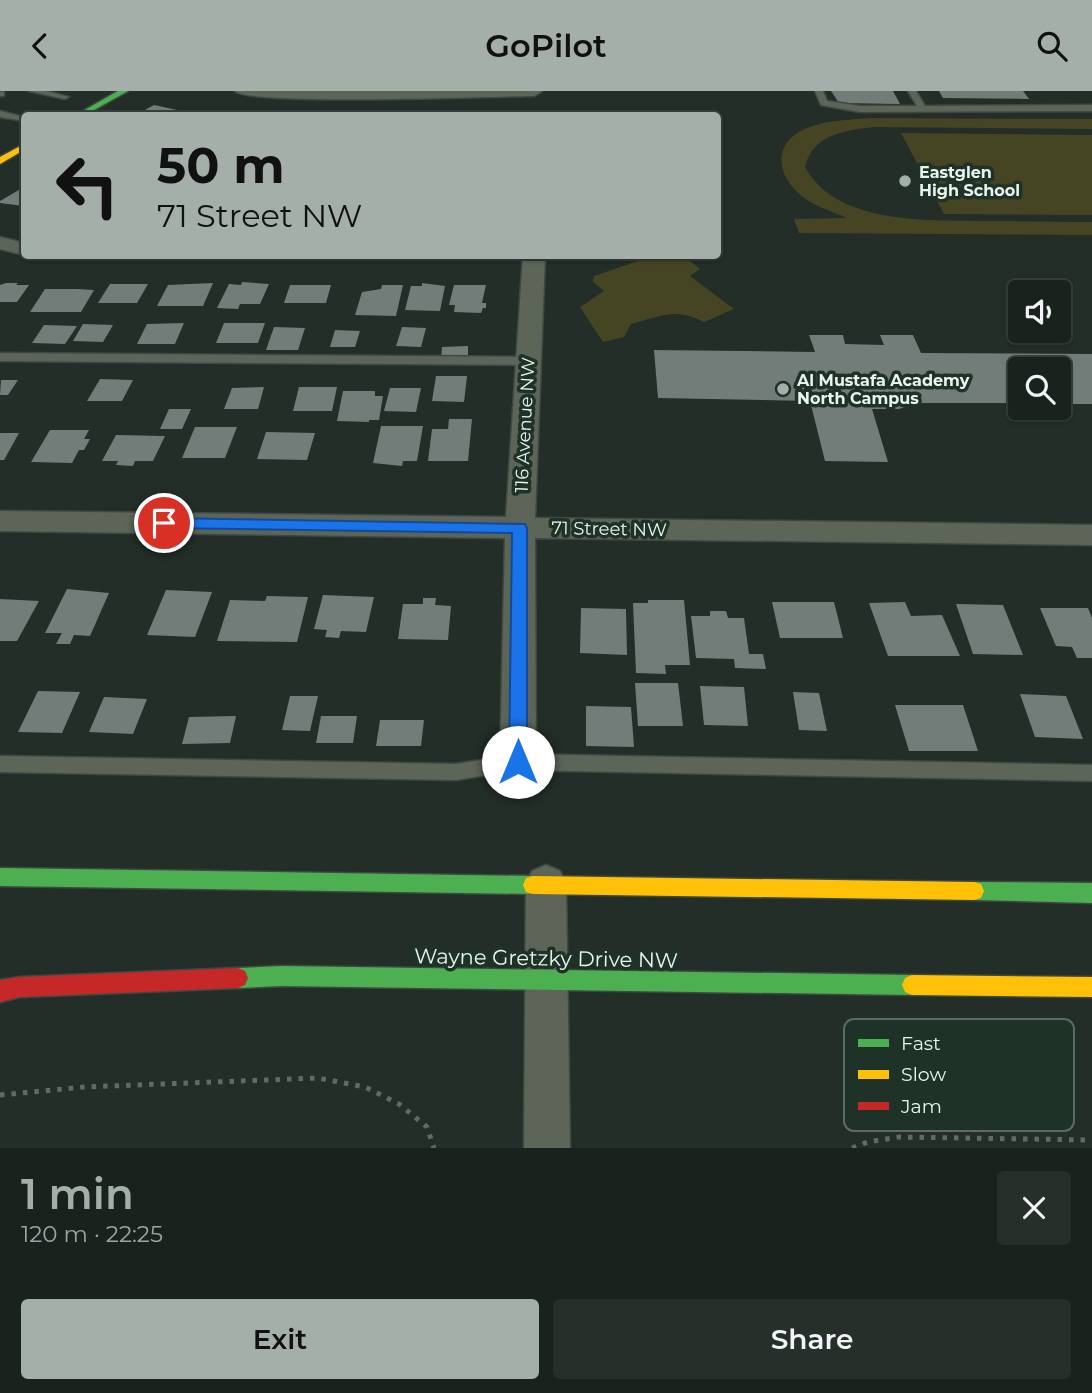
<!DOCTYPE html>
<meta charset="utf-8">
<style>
body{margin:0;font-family:Montserrat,sans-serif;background:#272f2b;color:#f1f3f6;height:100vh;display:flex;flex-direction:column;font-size:26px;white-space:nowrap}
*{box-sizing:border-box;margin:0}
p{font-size:23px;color:#9fa4a4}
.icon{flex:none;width:38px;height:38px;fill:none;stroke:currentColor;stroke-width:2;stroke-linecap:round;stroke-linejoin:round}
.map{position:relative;height:1057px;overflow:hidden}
.sheet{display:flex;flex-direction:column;background:#1a221e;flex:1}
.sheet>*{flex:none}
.hud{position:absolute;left:21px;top:21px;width:700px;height:147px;border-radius:7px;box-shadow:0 2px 5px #0004,0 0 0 2px #383f3c;background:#a3afa8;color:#111;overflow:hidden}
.buttons{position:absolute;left:1008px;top:189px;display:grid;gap:14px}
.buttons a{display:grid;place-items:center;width:63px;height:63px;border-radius:7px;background:#1a221e;box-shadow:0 2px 5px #0004,0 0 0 2px #383f3c;font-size:35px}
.pin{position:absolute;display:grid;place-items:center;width:60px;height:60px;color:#fff;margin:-30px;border:4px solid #fff;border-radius:50%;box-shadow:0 2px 7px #0007}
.me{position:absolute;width:77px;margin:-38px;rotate:0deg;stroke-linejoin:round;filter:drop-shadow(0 0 5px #0008)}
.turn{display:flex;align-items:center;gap:24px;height:147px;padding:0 21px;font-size:32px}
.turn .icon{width:91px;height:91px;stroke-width:2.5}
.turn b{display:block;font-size:49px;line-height:60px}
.round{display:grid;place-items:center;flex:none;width:74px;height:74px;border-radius:7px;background:#272f2b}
.summary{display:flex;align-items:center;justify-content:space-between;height:119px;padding:0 21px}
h1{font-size:42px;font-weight:600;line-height:52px;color:#a3afa8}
.primary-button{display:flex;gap:14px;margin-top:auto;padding:14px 21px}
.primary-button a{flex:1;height:80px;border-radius:7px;background:#a3afa8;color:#111;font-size:28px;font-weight:600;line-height:80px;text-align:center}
.primary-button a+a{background:#272f2b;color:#f1f3f6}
header{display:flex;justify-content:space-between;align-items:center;height:91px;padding:0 21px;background:#a3afa8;color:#111;font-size:32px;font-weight:600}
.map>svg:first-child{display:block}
</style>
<header><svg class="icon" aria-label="back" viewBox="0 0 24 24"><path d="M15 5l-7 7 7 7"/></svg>GoPilot<svg class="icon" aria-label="search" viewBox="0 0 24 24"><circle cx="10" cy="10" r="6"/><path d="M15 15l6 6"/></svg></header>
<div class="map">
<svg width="1092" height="1057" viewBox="0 0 1092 1057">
<rect width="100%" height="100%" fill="#232e28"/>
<path fill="#464523" d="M869,27l223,1v10l-219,-2c-29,4 -60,7 -68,40 32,59 126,53 184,54 34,0 69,1 103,1v13l-293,-2 -5,-14 53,-1c-15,-7 -31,-11 -44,-21 -26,-19 -32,-54 2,-68 20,-9 42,-9 64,-11z
M901,42l191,2v80l-148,-1z
M682,164l18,14 -10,7 44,33 -30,13c-29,-15 -43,-6 -73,2l-7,13 -21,5 -23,-35 24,-16 -11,-9 1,-6 59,-20z"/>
<path fill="#727d79" d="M831,0h62l7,13 -61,-1z
M939,0h84l6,8 -86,-1z
M154,14l23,5 -13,5h-28z
M24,96v19l-24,-3v-2z
M242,191l27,2 -9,20h-20l-2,5 -21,-1 12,-24 12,1z
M6,192h12l-2,2h13l-12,17h-17v-17z
M213,192l-10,23h-46l11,-21z
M422,192l23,3 -5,25 -35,-1 6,-24h11z
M110,193h38l-11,19h-39z
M290,194h41l-5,18h-42z
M382,194h21l-7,31 -41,-1 7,-23 19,-3z
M454,194h32l-4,18h4v5h-3l-2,5 -27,-1 1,-7h-6z
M45,198h32l17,1 -13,22h-51z
M184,232l-9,21h-38l10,-20z
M224,232h41l-7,20h-42z
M83,233l30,1 -10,17 -30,-1z
M44,234l33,1 -12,18 -33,-1z
M274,236l31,1 -7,22h-32z
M402,236l24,1 -5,19 -25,-1z
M335,239l25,1 -5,16h-25z
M809,244h34l2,9 39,1 -4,-10h33l8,18 171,1v50h-33v-35h-39v34h-114l-1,4 -6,2h-27l16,53 -63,-1 -15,-60 -152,-3 -4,-48 161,2z
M468,255v13h-27l1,-12z
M436,285h31l-3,26 -32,-1z
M100,288l33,1 -11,21h-35z
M18,289l-10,15h-8l1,-15z
M264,296l-6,22h-34l8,-21z
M299,296h38l-5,24h-39z
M390,297h31l-5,24 -32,-1z
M343,300h32v5h8l-4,24h-10v2l-32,-1z
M169,318h22l-9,20h-22z
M449,328h23l-4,42h-40l4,-32h16z
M381,335h42l-6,35h-14l-1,5 -29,-3z
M195,336h42l-12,31h-43z
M50,339h39l-5,9h6l-6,11h-5l-7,13 -41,-1z
M266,341l49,1 -8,27 -50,-1z
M0,342h19l-15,27h-4z
M116,344l49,1 -12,25h-18l-2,5 -17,-1 2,-4h-16z
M67,498l42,4 -19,43 -16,-1 -4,9h-14l6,-11h-17z
M166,499l46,2 -17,45 -48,-2z
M323,504l51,2 -8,35 -25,-1 -2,7 -14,-1 2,-7 -13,-1z
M267,505l41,1 -11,45 -80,-1 13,-41 35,1z
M423,507h13l-1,7 16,1 -3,34 -50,-1 5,-35h20z
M0,508l39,2 -22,40h-17z
M648,509h36l6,65h-25l1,9 -30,-1 -3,-70h15z
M772,511h62l9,36h-63z
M905,511l6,14 31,-1 18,41h-72l-19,-53z
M956,513l47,1 20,50 -50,-1z
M581,517l45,1 1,46 -47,-2z
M1040,517h48l4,10v40h-15l-5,-11 -16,-1z
M710,520h16l2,7h16l5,36h14l3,15 -31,-1 -1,-9 -38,-1 -5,-42h19z
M635,592h43l5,43h-45z
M700,595l44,1 4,39 -44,-1z
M38,600l42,1 -18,41 -44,-1z
M793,601l26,1 8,38 -28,-1z
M1020,603l46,2 17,43 -48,-2z
M290,605h28l-8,35 -28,-1z
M104,606l43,2 -14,35 -44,-2z
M895,614h68l15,46h-69z
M586,615l45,1 3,40 -48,-1z
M236,625l-6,27 -48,1 7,-27z
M321,625h36l-4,27h-37z
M380,629h44l-3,26h-45z"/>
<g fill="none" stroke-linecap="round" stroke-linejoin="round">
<defs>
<path id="lane" d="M29,0h17l23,6 -4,2z
M815,0h8l4,10 33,5h57l-9,-15h8l9,15 167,-1v6l-232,1 -39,-7z
M0,1h4v4h-4z
M0,20l24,6v4l-24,-4z
M0,262l529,4 6,4 -6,4 -529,-4z
M518,663l574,11v16l-574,-11 -62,10 -456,-8v-16l456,8z"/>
<path id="street" d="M235,0h307l-8,5c-38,0 -285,10 -299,-5z
M0,146l24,6v12l-24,-6z
M523,164h22l-10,263 557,7v20l-557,-7 1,224 -5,11 -13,5 -13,-5 -5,-11 5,-224 -505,-7v-20l506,6z
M546,774l14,6 6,13 4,264h-46l2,-264 6,-13z"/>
<path id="fast" d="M118,0h10l-43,24h-9z
M0,777l533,8 7,2 3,7 -3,7 -7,2 -533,-8z
M974,791l118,1v20l-118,-3 -7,-2 -3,-7 3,-7z
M281,875l631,9 7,3 3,7 -3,7 -7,3 -631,-9 -43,2 -7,-3 -3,-7 3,-7 7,-3z"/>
<path id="slow" d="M24,53v6l-24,14v-7z
M533,785l441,6 7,2 3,7 -3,7 -7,2 -441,-6 -7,-2 -3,-7 3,-7z
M912,884l180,2v20l-180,-2 -7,-3 -3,-7 3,-7z"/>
<path id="jam" d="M238,877l7,3 3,7 -3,7 -7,3 -218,9 -20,5v-22l20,-3z"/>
</defs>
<use href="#lane" stroke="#3f4944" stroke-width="3"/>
<use href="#street" stroke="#3f4944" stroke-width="3"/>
<use href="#fast" stroke="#3f4944" stroke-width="3"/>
<use href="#slow" stroke="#3f4944" stroke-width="3"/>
<use href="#jam" stroke="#3f4944" stroke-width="3"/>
<path stroke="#626a61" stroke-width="5" stroke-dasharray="4.5 7" stroke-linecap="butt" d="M0,1004l84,-8 234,-9 47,9 34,17 28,23 7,21
M852,1057l16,-6 31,-5 193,3"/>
<use href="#lane" fill="#5d6458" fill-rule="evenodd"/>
<use href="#street" fill="#5d6458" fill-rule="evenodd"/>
<use href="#fast" fill="#4caf50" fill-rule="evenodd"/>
<use href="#slow" fill="#ffc107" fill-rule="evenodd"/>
<use href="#jam" fill="#c62828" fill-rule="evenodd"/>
</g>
<path fill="#1a73e8" stroke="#114b97" stroke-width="2" d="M164,427l361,6 2,4v234l-3,6 -6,2 -7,-2 -2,-6 3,-229 -348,-5 -7,-5z"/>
<g fill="#a3afa8" stroke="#1f3227" stroke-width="2.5">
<circle cx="905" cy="90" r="7"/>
<circle cx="783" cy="298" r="7"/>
</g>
<g text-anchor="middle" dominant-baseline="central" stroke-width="7" stroke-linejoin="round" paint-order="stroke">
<g font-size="16" font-weight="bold" fill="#e8f4ed" stroke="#1f3227" text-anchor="start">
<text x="919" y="81">Eastglen<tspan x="919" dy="18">High School</tspan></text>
<text x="797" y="289">Al Mustafa Academy<tspan x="797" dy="18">North Campus</tspan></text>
</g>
<g font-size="18" fill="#e8f4ed" stroke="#1f3227">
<text transform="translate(525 334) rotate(-87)">116 Avenue NW</text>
<text transform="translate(609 438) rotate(1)">71 Street NW</text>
</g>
<g font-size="21" fill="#e8f4ed" stroke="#1f3227">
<text transform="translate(546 867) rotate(1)">Wayne Gretzky Drive NW</text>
</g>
</g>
<rect x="844" y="928" width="230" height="112" rx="10" fill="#1f3227" stroke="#5b6c62" stroke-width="2"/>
<rect x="858" y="948" width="31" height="8" fill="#4caf50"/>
<rect x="858" y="979" width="31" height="9" fill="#ffc107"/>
<rect x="858" y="1011" width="31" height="8" fill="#c62828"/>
<g font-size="19" fill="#e8f4ed">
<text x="901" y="959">Fast</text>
<text x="901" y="990">Slow</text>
<text x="901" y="1022">Jam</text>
</g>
</svg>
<div class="buttons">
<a><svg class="icon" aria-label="sound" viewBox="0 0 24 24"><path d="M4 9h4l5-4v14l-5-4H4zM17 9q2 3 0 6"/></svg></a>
<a><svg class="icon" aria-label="search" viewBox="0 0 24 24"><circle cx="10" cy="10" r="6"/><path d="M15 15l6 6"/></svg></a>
</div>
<div class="pin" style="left:164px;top:432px;background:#d93025"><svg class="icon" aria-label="arrive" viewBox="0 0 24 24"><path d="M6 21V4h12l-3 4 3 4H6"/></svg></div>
<svg class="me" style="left:518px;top:671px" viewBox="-20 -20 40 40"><circle r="19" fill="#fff"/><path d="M0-13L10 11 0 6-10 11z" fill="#1a73e8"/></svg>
<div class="hud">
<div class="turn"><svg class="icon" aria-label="left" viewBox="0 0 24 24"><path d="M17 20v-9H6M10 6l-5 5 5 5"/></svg><div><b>50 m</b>71 Street NW</div></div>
</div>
</div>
<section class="sheet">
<div class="summary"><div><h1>1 min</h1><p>120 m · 22:25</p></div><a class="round"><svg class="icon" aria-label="close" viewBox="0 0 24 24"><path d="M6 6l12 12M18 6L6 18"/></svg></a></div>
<div class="primary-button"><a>Exit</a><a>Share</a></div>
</section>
